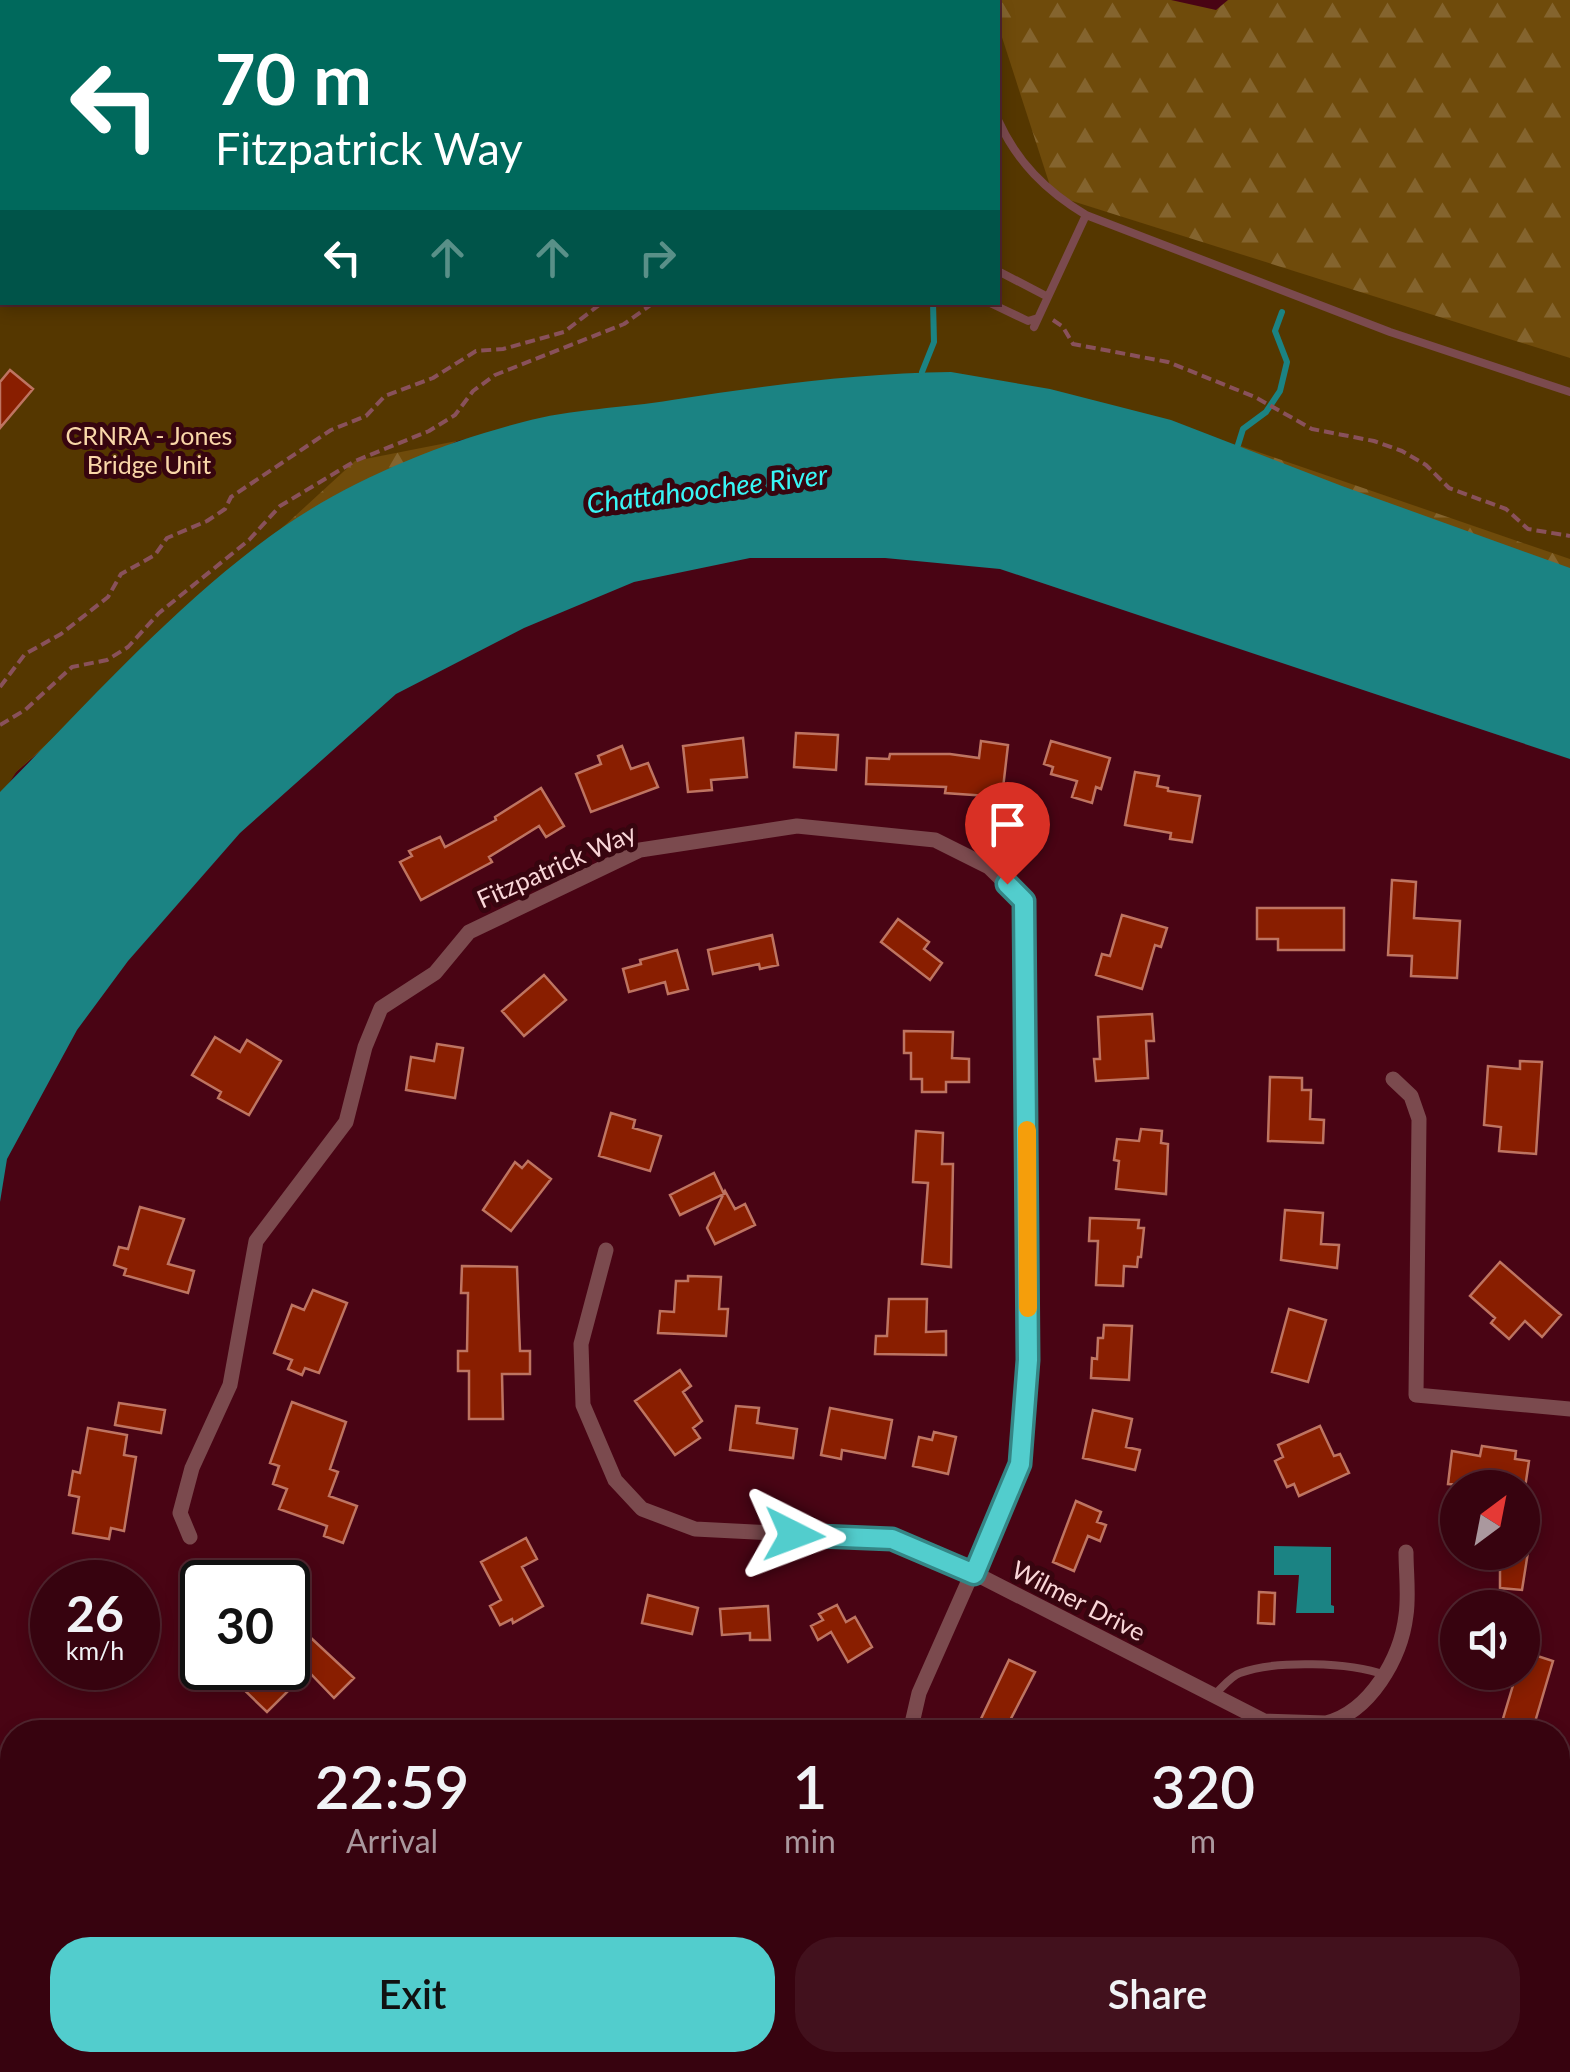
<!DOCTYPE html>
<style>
body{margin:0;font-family:Lato,sans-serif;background:#42111d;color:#f1f3f6;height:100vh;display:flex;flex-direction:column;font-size:38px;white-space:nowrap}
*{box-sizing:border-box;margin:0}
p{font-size:32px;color:#aa989e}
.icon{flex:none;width:55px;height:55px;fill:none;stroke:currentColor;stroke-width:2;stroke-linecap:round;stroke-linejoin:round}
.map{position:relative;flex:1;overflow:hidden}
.side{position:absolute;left:0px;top:1720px;width:1570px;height:352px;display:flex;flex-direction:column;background:#37030f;border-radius:40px 40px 0 0;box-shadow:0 5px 15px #0003,0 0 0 2px #51252f}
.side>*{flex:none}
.banner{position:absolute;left:0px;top:0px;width:1000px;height:305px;box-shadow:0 5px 15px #0003,0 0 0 2px #51252f;background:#00695c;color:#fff;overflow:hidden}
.needle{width:65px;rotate:32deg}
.buttons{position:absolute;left:1440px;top:1470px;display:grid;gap:20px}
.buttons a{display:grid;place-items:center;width:100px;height:100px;border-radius:50%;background:#37030f;box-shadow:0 5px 15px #0003,0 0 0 2px #51252f;font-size:50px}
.speed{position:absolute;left:30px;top:1560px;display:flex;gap:20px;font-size:50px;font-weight:700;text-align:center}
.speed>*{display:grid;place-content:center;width:130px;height:130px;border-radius:50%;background:#37030f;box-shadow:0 5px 15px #0003,0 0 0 2px #51252f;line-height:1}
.speed small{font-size:25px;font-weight:400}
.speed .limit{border:5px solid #111;border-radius:15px;background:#fff;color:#111}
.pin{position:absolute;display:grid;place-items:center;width:85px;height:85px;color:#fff;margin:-102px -42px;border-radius:50% 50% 50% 0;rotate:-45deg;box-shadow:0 0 10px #0007}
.pin .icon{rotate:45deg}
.me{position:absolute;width:110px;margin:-55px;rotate:93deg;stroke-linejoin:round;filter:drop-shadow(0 0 8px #0008)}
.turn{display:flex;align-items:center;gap:35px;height:210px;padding:0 50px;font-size:45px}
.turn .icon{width:130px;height:130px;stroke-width:2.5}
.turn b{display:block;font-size:70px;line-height:85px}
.lanes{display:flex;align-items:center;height:95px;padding:0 50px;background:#0003;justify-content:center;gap:50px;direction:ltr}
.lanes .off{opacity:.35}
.eta{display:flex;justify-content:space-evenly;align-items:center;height:170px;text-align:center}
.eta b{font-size:60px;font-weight:600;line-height:70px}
.button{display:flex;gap:20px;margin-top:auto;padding:20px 50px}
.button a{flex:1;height:115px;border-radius:40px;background:#52cdcd;color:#111;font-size:40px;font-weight:600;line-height:115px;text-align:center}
.button a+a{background:#42111d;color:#f1f3f6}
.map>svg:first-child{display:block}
</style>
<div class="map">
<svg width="1570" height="2072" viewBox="0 0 1570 2072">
<defs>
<pattern id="forest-firs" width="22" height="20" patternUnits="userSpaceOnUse" patternTransform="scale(2.5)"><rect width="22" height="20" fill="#6f4b0b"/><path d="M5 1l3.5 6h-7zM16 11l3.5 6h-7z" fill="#84642e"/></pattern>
</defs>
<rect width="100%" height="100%" fill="#490414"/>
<path fill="url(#forest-firs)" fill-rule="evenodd" d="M0,0h1171l45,10 12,-10h342v580l-1103,-144 -160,82 -291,254 -16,23zM2,2h996v300h-996z"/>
<path fill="#553700" d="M0,0h989l1,2h-988v300h996v-277l55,170 517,163v201l-332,-114 -614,-37 -269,53 -339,311 -16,26z"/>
<path fill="#1b8383" d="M951,372l99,17 121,31 171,66 228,82v191l-570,-190 -115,-11h-135l-116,24 -110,46 -128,66 -156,139 -112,128 -51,69 -70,129 -7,43v-410c83,-84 163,-174 257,-246 76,-59 173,-100 266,-124 47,-13 101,-14 149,-22 93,-14 185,-27 279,-28z
M1274,1546l57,1v58l3,1v7h-38l3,-38h-25z"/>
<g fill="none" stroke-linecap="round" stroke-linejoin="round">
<path stroke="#1b8383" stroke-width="6" d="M879,0l1,2
M922,372l12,-30 -1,-40
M1238,445l5,-16 23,-17 14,-21 7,-29 -12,-31 7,-19"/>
</g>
<path fill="#891e00" stroke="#be7461" stroke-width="2.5" d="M10,370l23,19 -33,39v-46z
M796,733l42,2 -2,35 -42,-3z
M743,738l4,39 -36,3 1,10 -24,2 -5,-46z
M981,741l27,4 -6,52 -57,-4 1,-6 -80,-3 1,-26 22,1 1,-5h60l29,4z
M1051,741l59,17 -9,31 -5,-2 -4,16 -20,-6 5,-16 -26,-7 2,-7 -9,-3z
M622,746l9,23 17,-6 10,24 -67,25 -15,-38 25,-10 -3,-8z
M1135,772l24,4 -2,10 11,2v3l32,5 -8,46 -22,-3 1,-6 -46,-8z
M541,788l23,38 -18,11 -7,-11 -50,31 3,5 -71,38 -21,-38 12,-6 -3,-5 31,-14 5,10 51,-27 -1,-3z
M1392,880l24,2 -2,36 46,3 -3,57 -46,-2 1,-20 -24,-1z
M1257,908h87v42h-66v-11h-21z
M1122,915l45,13 -6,19 -6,-2 -13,44 -46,-14 6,-21 8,2z
M898,919l31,23 -5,7 18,14 -12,17 -49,-38z
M772,935l6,30 -18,4 -1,-5 -46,10 -5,-24z
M677,950l11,39 -20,5 -3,-12 -36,10 -6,-23 18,-5 -1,-4z
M544,975l22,25 -42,36 -22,-25z
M1152,1014l2,27h-8l2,37 -52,3 -2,-22h6l-2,-42z
M904,1031l49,1 -1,26 17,1v23h-23v10h-24v-13h-11v-26h-7z
M215,1037l25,15 7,-12 34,21 -32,54 -31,-17 3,-6 -29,-17z
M437,1044l26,4 -8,50 -49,-8 5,-33 23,4z
M1520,1061l22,1 -6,92 -37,-3 2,-24 -17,-2 4,-59 32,3z
M1270,1077l32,1v12h9l-1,29 14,1 -1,23 -55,-2z
M611,1113l24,7 -2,8 28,8 -11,35 -51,-15z
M1141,1129l21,2 -1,12 7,1 -2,50 -50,-5 3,-28 -5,-1 3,-21 22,2z
M916,1131l27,2 -1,31h11l-2,103 -29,-3 6,-81 -15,-1z
M528,1161l23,18 -40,52 -28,-21 32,-48 7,6z
M714,1173l10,21 -44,21 -10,-20z
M725,1191l10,18 10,-5 10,21 -40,19 -8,-16z
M140,1207l44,12 -16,45 26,7 -6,22 -64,-18 2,-6 -12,-4 5,-18 9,2z
M1285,1210l38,3 -2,31 18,1 -2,23 -56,-8z
M1090,1218l49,2 -1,8h6l-3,29h-3l-1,10 -13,-1 -1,20 -27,-1 2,-44h-9z
M1500,1262l61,53 -19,22 -17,-16 -16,18 -18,-16 4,-5 -25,-22z
M462,1266l55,1 3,84h10v23h-28l1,45h-34v-48h-11v-20h9l1,-58h-7z
M688,1276l33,1 -2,32h9l-2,27 -68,-3 2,-22 14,1 2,-31h12z
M313,1290l34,13 -28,70 -14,-5 -3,7 -14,-6 4,-9 -18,-7 18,-48 12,5z
M889,1299h38l-1,33 20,-1v24l-71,-1 1,-18h11z
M1289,1309l37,11 -18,62 -36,-10z
M1104,1325l28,1 -3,54 -38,-2 1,-20 5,1 1,-21h5z
M680,1370l11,16 -8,6 19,29 -9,7 7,10 -25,17 -40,-54z
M292,1402l54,20 -16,47 8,3 -9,24 28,10 -14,37 -19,-7 3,-10 -48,-17 8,-20 -14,-5 6,-18 -9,-3z
M119,1403l46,7 -4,23 -46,-8z
M736,1406l23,2 -2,15 40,6 -4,29 -63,-8z
M830,1408l62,12 -7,38 -43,-8 -1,9 -20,-4z
M1093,1410l39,9 -6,28 14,3 -5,20 -52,-12z
M1320,1426l14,30 6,-2 9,19 -50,23 -5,-12 -7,3 -12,-26 8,-4 -5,-12z
M88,1428l39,7 -3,20 12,2 -12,74 -13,-3 -2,11 -36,-6 6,-36 -10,-2 4,-24 7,2z
M934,1432l22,5 -8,37 -35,-8 6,-29 13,3z
M1482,1446l34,5 -1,8 14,2 -4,27 -77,-4 4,-33 28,5z
M1076,1501l25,11 -4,10 9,3 -6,16 -12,-5 -14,35 -21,-9z
M526,1538l11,21 -15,8 21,39 -30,17 -1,-4 -12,6 -10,-19 11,-6 -20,-38z
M1500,1552h28l-6,38 -22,-2z
M1259,1592l16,1 -1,31 -16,-1z
M648,1595l50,13 -6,26 -50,-11z
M837,1605l9,17 9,-5 17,30 -24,15 -17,-30 -13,8 -7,-14 12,-6 -4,-6z
M768,1606l2,34h-20v-7l-28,2 -2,-26z
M295,1623l59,55 -20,20 -26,-27 -41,41 -31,-30 14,-14h38v-37z
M1522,1651l31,10 -21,71h-33l18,-60h5z
M1009,1660l26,12 -31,60 -24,-11z"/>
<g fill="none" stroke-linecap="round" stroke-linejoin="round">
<path stroke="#89515b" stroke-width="4" stroke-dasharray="10 5" stroke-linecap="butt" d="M1053,320l10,7 10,17 95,18 87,35 57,32 62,12 28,10 24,14 23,23 57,21 22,20 42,7
M0,687l25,-33 36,-20 47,-37 13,-23 34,-19 12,-17 40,-17 18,-12 6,-12 100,-67 35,-14 19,-20 48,-18 43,-27 27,-2 61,-17 39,-30
M0,725l25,-15 47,-43 35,-7 21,-13 31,-34 90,-73 31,-34 75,-45 74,-30 26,-16 18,-24 22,-16 129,-51 31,-22"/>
<path stroke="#7b4a4e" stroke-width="8" d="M948,0l1,2
M998,120c19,42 48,71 88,95l304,117 180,60
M998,271l50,26
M988,302l40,19 10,-3
M1034,327l52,-112
M1215,1694c7,-6 16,-18 25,-21 35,-13 110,-11 145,2"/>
<path stroke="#7b4a4e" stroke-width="15" d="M1393,1079l18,17 8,23 -3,276 154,14
M606,1250l-25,94 2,61 32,75 27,29 53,20 197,10 82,34 290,148 62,2c44,-11 75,-65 80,-108 3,-20 0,-42 0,-63
M190,1537l-10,-24 12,-45 38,-83 26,-144 90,-119 19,-75 16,-39 54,-35 34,-41 171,-82 157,-24 138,14 54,27 35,34 5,459 -9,105 -101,228 -9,39
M212,2060l5,12
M1061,2060l10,12"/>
</g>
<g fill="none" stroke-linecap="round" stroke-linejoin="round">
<defs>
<path id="route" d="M794,1535l98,4 82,35 46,-110 8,-104 -4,-459 -17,-17"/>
</defs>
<use href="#route" stroke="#358585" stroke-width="25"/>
<use href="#route" stroke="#52cdcd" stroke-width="18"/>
<path stroke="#f59e0b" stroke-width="18" d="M1027,1130l1,178"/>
</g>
<g text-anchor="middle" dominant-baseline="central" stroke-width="10" stroke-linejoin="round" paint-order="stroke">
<g font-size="25" fill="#f9d7a9" stroke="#37050f">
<text x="149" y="435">CRNRA - Jones<tspan x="149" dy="29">Bridge Unit</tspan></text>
</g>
<g font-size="25" fill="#f9d6d8" stroke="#37050f">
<text transform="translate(556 865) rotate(-24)">Fitzpatrick Way</text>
<text transform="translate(1079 1600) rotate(27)">Wilmer Drive</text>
</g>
<g font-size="28" font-style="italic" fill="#39f6f6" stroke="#37050f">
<text transform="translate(707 488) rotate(-7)">Chattahoochee River</text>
</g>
</g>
</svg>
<div class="buttons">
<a><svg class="needle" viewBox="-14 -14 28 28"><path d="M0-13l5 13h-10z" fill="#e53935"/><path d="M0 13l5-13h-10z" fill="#aa989e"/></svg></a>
<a><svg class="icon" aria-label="sound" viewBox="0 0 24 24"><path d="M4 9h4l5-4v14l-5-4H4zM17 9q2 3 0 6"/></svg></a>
</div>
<div class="speed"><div>26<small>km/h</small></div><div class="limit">30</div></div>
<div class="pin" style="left:1007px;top:884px;background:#d93025"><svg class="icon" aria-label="arrive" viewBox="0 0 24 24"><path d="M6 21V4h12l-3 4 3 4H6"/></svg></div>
<svg class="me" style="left:794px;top:1535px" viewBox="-20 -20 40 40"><path d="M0-17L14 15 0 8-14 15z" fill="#52cdcd" stroke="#fff" stroke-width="4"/></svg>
<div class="banner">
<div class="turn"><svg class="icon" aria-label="left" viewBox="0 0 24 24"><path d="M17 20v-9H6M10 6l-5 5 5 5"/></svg><div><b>70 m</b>Fitzpatrick Way</div></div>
<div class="lanes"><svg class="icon" aria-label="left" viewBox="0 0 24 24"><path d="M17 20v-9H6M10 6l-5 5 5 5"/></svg><svg class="icon off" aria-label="ahead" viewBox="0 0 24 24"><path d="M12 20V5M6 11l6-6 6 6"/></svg><svg class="icon off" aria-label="ahead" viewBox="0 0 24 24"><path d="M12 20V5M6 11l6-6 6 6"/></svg><svg class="icon off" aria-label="right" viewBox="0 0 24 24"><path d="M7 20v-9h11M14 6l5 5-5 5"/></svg></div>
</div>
<section class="side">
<div class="eta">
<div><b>22:59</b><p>Arrival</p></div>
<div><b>1</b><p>min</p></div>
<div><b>320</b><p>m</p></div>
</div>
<div class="button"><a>Exit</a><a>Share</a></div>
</section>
</div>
